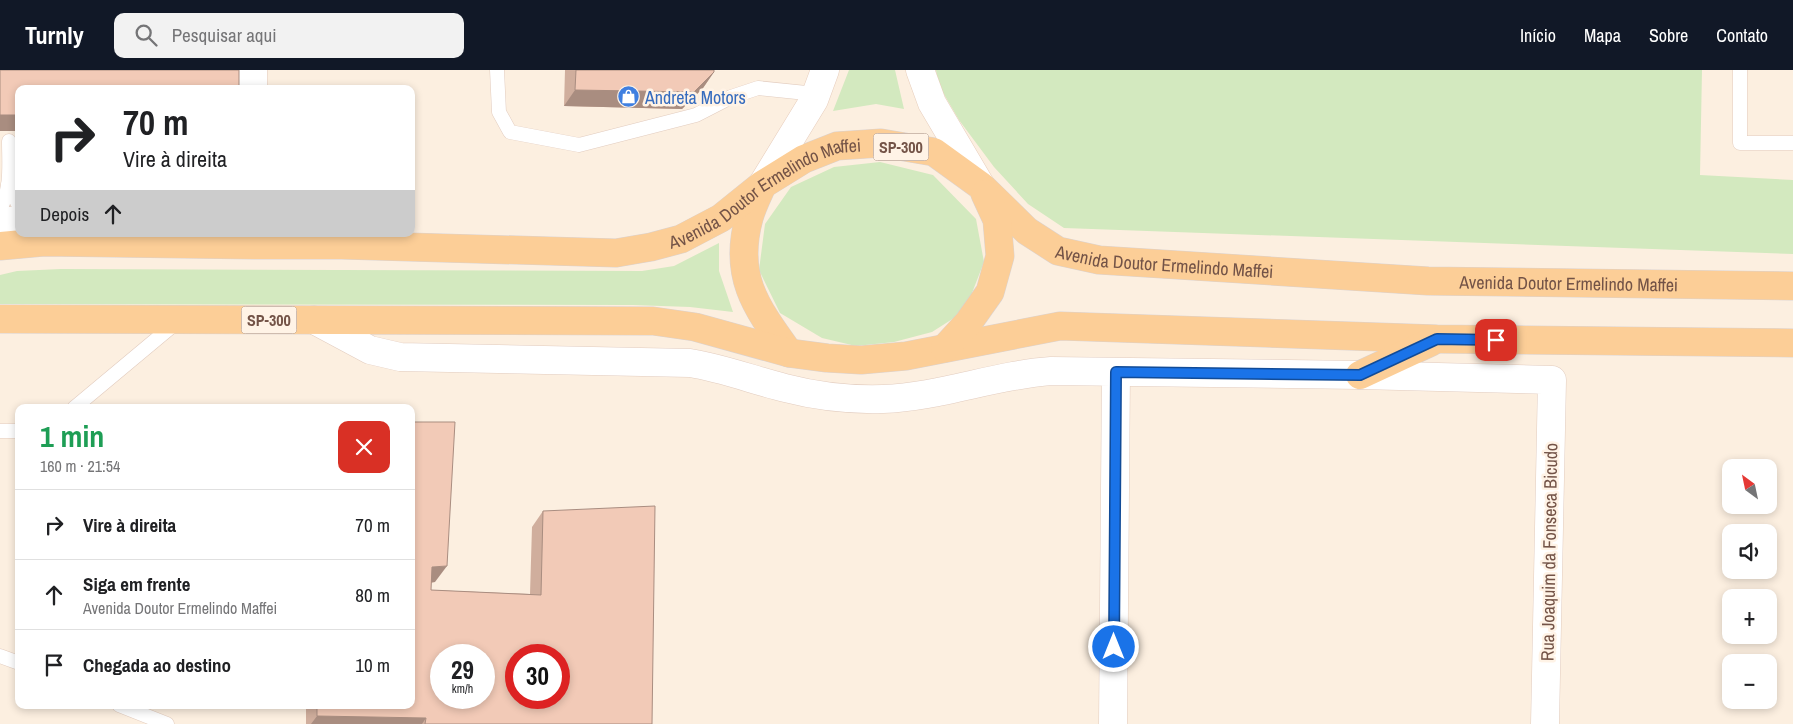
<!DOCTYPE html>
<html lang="pt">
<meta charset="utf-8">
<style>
body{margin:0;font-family:"Archivo Narrow",sans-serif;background:#f2f2f2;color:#202124;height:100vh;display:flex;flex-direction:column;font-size:19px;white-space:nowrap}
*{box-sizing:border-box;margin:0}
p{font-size:16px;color:#757577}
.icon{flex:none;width:28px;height:28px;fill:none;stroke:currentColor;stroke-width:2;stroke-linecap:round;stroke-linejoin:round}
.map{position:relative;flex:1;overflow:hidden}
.details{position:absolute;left:15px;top:334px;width:400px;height:305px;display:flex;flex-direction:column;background:#fff;border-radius:10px;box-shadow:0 2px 8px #0003}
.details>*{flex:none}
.top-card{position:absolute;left:15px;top:15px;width:400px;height:152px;border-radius:10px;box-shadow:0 2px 8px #0003;background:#fff;color:#202124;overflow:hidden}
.needle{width:32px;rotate:327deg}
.fabs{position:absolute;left:1722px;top:389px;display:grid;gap:10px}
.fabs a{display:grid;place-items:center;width:55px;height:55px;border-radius:10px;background:#fff;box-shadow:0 2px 8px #0003;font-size:25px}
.speed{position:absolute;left:430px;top:574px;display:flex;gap:10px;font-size:25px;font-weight:700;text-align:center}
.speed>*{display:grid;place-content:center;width:65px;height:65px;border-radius:50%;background:#fff;box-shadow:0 2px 8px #0003;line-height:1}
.speed small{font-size:12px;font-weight:400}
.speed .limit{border:8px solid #d22;background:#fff;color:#111}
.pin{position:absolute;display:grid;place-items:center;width:42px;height:42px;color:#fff;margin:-21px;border-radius:10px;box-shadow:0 2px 8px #0006}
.me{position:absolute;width:55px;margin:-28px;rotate:0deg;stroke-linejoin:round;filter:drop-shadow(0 0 4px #0008)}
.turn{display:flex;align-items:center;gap:18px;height:105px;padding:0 25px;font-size:22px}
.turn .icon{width:65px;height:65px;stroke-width:2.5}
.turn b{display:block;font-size:35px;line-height:42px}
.then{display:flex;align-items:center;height:48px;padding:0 25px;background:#0003;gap:10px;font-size:19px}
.round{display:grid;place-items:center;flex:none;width:52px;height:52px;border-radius:10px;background:#f2f2f2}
.summary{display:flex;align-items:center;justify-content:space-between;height:85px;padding:0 25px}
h1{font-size:30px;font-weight:700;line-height:38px;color:#1e9e55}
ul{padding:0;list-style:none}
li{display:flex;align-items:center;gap:15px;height:70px;padding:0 25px;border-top:1px solid #e0e0e0}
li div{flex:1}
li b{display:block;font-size:19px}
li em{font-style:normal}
header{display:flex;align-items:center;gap:30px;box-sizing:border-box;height:70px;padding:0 25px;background:#111827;color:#fff}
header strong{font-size:24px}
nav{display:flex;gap:28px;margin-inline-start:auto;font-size:18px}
.search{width:350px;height:45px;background:#f2f2f2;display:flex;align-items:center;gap:12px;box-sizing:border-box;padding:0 18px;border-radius:10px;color:#757577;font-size:19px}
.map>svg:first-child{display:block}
</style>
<header>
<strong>Turnly</strong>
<div class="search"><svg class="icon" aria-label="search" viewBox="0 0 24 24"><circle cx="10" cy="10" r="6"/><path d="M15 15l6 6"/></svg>Pesquisar aqui</div>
<nav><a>Início</a><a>Mapa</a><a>Sobre</a><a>Contato</a></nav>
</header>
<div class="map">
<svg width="1793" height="654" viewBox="0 0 1793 654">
<rect width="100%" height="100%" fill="#fcefe0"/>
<path fill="#d3e9bf" d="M849,0h46l9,39 -28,-5 -43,7z
M936,0h766l-2,105 93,5v74l-729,-26 -36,-24 -34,-37 -35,-47 -21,-36z
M880,92l53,13 43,44 8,43 -19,49 -33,21 -38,10 -38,4 -34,-8 -42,-25 -21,-43 6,-46 26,-37 43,-20z
M719,173v28l14,41 -43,-5 -57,-2 -633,-1v-29l17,-4 44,-2 581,2 32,-5z"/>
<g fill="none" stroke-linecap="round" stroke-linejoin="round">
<defs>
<path id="lane" d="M497,0l2,42 11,20 69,13 117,-30 35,-18 27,-9 58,6
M1740,0v73h53
M8,114l11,22
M0,139c12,-21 9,-45 9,-68
M74,338l103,-86
M0,361h19
M0,586l19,7
M119,635l48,19"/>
<path id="street" d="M253,0v19
M0,151h19
M314,250l56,30 30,7 290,6c32,5 63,17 95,25 31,8 66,12 98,11 57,-2 111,-24 168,-28l309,4 192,5 -7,344
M1113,654l3,-352"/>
<path id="secondary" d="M920,0l12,33 49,83
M762,115l52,-85 11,-30"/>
<g id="primary">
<path d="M762,116c-5,11 -10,21 -13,32 -16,59 7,89 40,135"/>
<path id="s1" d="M0,176l44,-4 211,3h87l274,8 35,-6 30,-8 40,-21 41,-33 42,-26 33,-13 44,-3 53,9 47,34 46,45 31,20 41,9 329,21 365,5"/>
<path d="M0,249l653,2 42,6 94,26 38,5 34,2 45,-4 154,-30 377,13 356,4"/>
<path d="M945,278l23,-25 22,-31 10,-36 -3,-36 -12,-26"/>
<path d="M1360,305l71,-33"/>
</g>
</defs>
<use href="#lane" stroke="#e2ccbf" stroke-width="15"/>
<use href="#street" stroke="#e2ccbf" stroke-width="29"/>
<use href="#secondary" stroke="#e7cdbc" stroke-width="29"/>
<use href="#primary" stroke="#dbd2cf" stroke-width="29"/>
<use href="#lane" stroke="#fff" stroke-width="14"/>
<use href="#street" stroke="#fff" stroke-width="28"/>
<use href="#secondary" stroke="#fff" stroke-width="28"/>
<use href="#primary" stroke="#fcce97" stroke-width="28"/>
</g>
<path fill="#d0ae9d" d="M565,0h149v2l-11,16 -21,21 -118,-3z
M411,352l24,160 -4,1v7l99,4 2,-67 11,-16 109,213h-346v-19h105z"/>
<path fill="#a98d80" d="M714,2l-11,16 -21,21 -118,-3 11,-16z
M0,45h19v16h-19z
M447,496l-12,16 -15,1 12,-16z
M317,646l109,2 -4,6h-111z"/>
<path fill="#f2cab7" stroke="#a98d80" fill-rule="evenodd" d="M0,0h239v19h-220v26h-19z
M576,0h138v2l-20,20 -119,-2z
M411,352h44l-8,144 -15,1 -1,23 110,5 2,-84 112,-5 -3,218h-227l1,-6 -109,-2v-11h94zM441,585h43v43h-43zM516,585h43v43h-43z"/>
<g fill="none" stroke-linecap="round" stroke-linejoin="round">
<defs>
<path id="route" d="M1114,577l2,-275 244,3 77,-36 59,1"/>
</defs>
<use href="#route" stroke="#114b97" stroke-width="12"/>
<use href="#route" stroke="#1a73e8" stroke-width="9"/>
</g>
<defs>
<symbol id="shop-disc" viewBox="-11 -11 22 22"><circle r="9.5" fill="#3f7fe0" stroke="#fff3e6"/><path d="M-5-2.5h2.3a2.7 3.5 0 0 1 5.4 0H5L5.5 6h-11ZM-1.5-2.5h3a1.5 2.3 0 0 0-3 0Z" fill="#fff"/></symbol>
</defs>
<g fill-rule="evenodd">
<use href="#shop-disc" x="616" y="14" width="25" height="25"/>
</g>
<g text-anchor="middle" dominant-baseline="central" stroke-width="5" stroke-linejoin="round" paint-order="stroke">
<g fill="#fff3e6" stroke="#9d8377" stroke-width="1">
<rect x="873.5" y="63.5" width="55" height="27" rx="4"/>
<rect x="241.5" y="236.5" width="55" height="27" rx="4"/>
</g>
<g font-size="16" font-weight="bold" fill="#735347">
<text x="901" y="77">SP-300</text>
<text x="269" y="250">SP-300</text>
</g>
<g font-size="18" fill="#366cbe" stroke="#fff3e6" text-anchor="start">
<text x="645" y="27">Andreta Motors</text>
</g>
<g font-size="18" fill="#735347" stroke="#fff3e6">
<text stroke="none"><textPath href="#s1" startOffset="780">Avenida Doutor Ermelindo Maffei</textPath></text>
<text stroke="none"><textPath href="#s1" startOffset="1230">Avenida Doutor Ermelindo Maffei</textPath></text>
<text stroke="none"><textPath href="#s1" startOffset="1635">Avenida Doutor Ermelindo Maffei</textPath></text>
<text transform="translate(1549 482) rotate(-89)">Rua Joaquim da Fonseca Bicudo</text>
</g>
</g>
</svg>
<div class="fabs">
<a><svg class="needle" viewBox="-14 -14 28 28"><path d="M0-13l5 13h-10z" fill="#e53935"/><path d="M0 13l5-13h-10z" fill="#757577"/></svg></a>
<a><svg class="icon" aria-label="sound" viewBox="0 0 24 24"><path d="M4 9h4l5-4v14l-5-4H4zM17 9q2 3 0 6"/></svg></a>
<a>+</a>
<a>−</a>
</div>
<div class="speed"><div>29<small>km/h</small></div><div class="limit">30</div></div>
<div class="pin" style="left:1496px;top:270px;background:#d93025"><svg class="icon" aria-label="arrive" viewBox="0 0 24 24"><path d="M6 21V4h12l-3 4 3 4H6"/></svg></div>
<svg class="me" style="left:1114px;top:577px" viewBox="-20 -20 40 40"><circle r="17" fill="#1a73e8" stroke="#fff" stroke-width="3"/><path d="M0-11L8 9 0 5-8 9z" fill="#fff"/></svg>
<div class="top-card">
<div class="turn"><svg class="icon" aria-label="right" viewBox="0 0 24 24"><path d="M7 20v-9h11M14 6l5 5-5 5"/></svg><div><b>70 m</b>Vire à direita</div></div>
<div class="then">Depois<svg class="icon" aria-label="ahead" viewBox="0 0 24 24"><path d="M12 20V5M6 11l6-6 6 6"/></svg></div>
</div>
<section class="details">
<div class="summary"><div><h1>1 min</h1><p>160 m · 21:54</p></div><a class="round" style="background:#d93025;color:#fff"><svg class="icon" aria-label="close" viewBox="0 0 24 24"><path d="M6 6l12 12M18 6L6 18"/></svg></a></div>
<ul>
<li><svg class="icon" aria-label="right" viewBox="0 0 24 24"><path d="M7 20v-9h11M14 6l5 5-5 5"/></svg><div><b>Vire à direita</b></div><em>70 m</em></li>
<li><svg class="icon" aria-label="ahead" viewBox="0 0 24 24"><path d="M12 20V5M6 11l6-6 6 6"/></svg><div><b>Siga em frente</b><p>Avenida Doutor Ermelindo Maffei</p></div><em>80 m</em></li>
<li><svg class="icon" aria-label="arrive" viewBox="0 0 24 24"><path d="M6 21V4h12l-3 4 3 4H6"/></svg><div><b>Chegada ao destino</b></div><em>10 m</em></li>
</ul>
</section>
</div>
